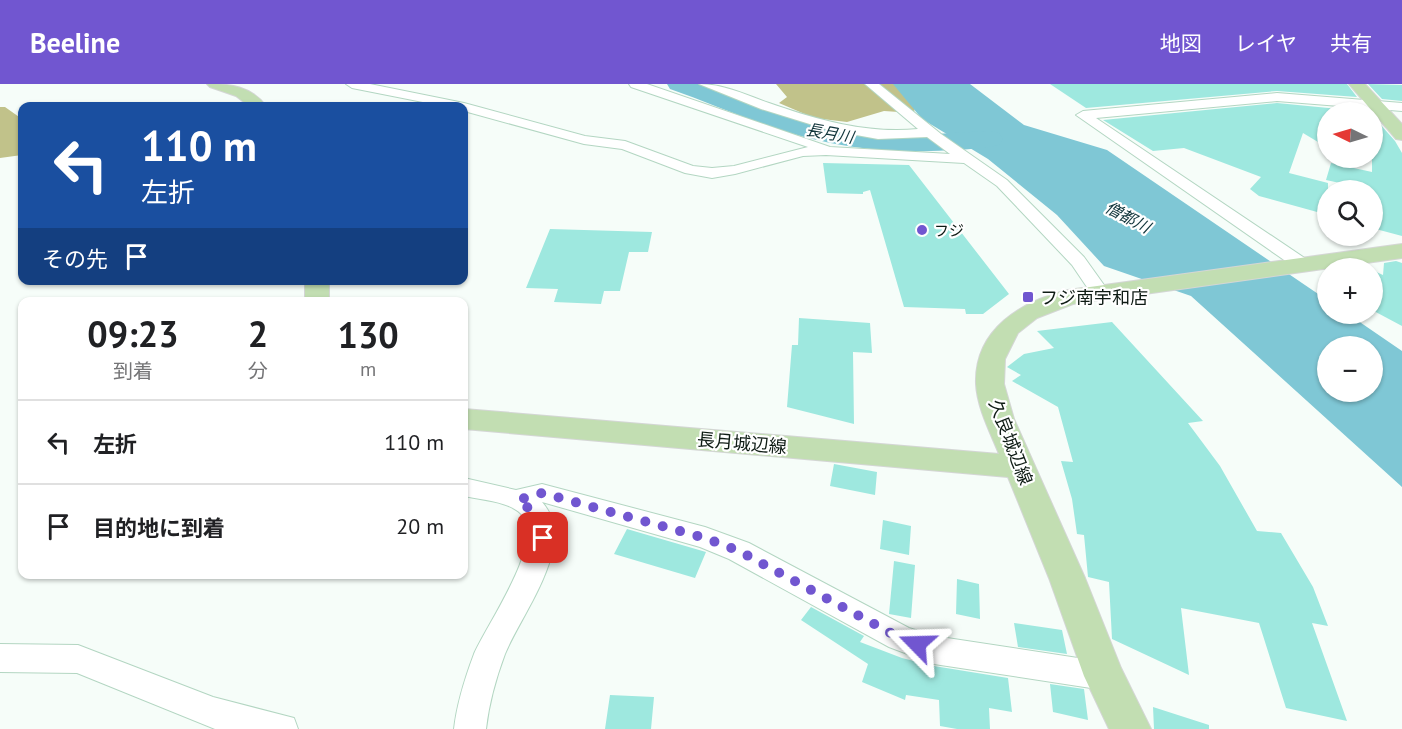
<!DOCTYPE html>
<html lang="ja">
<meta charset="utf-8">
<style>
body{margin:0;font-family:"PT Sans","Noto Sans JP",sans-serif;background:#f6f6f6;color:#202124;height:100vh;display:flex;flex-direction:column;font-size:22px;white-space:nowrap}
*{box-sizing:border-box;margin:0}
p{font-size:20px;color:#757577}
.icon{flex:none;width:33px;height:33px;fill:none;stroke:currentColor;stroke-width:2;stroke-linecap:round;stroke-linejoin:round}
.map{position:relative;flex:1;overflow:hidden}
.drawer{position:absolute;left:18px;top:213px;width:450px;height:282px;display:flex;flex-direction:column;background:#fff;border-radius:12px;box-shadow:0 2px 4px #0004}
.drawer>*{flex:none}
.guide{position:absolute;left:18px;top:18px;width:450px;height:183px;border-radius:12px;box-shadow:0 2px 4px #0004;background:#1a4fa0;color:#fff;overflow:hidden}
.needle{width:39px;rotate:275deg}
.tools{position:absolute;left:1317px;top:18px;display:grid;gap:12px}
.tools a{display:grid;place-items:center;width:66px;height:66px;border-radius:50%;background:#fff;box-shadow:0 2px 4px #0004;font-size:30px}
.pin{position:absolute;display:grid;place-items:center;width:51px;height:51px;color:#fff;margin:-26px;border-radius:12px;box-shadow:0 3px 9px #0006}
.me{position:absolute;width:66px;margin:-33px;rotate:292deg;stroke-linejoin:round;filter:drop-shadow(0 0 4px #0008)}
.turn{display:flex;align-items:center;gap:21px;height:126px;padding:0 24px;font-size:27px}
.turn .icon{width:78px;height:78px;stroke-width:2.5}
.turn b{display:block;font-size:42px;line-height:51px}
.then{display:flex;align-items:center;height:57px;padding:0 24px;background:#0003;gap:12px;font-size:22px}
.eta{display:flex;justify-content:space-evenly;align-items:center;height:102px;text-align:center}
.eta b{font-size:36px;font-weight:700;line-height:42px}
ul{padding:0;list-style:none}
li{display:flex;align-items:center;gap:18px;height:84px;padding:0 24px;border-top:2px solid #e0e0e0}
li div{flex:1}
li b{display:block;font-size:22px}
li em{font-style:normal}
header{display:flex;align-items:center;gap:36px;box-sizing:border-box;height:84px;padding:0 30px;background:#7156d0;color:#fff}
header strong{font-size:28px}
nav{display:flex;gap:33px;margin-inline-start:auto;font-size:21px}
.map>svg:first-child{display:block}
</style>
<header>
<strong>Beeline</strong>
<nav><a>地図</a><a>レイヤ</a><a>共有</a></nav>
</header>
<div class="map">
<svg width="1402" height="645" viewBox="0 0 1402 645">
<rect width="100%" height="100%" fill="#f6fdf9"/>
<path fill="#c1c28a" d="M776,0h120l19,22 -1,7 -30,-2 -37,11 -33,-4 -35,-15 8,-6z
M0,23h5l17,12v36l-22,3z"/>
<path fill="#7fc7d5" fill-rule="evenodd" d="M893,0h77l54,41 83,25 220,150 1,14h20l54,37v136l-211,-191 -87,-30 -47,-51 -69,-56 -66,-40zM1328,262h44v46h-44z"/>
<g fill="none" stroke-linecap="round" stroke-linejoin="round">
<path fill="#7fc7d5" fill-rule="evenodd" d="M667,0h33l103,37 39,9 74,5 74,-4 9,2 4,6 -4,6c-22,5 -46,5 -68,6 -39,1 -77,-2 -114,-11 -50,-11 -98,-34 -147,-51z"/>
</g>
<path fill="#9ee8df" d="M1050,0h297l10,13 -80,-6 -191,17z
M1368,0l34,1v16l-20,-2z
M1277,19l93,9h-42v36l-25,-15 -14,40 39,10v32l-69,-19 -9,-7 11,-12 -77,-29 -31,3 -50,-31z
M1372,31l23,26 7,12v83l-30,-8v-38l-46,-10 5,-17 41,9z
M823,79l86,2 100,129 -26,20h-17l-1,-5 -61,-2 -34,-117 -7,2v2l-36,-1z
M550,145l102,3 -4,20h-19l-9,39h-16l-3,13 -47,-2 4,-13 -32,-1z
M1396,177l6,2v63l-30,-16v-40l11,5 1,-12z
M799,234l71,5 2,30 -19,-1 1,72 -67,-17 5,-62h6z
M1112,238l91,99 -15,2 32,43 37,65 24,2 32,54 15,39 -16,-3 35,98 -61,-13 -27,-85 -78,-15 8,67 -77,-36 -3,-57 -21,-5 -4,-42 -7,-1 -5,-35 -11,-38 12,1 -15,-55 -46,-26 9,-6 -14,-8 17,-13 30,-6 -17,-17z
M834,380l43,8 -2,23 -45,-9z
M883,436l28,6 -2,29 -29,-6z
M627,445l79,23 -11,26 -81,-24z
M894,477l21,4 -4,53 -22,-4z
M957,495l22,5 1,35 -24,-5z
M811,523l53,29 -4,6 42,16 32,8 74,12 4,34 -23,-4 1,21h-33l-17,-3 -1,-26 -33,-5 -1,5 -43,-18 6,-18 -67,-44z
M1014,539l48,7 5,24 -49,-7z
M1050,600l34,5 4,31 -35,-8z
M610,611l44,2 -3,32h-46z
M1153,623l56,18v4h-55z"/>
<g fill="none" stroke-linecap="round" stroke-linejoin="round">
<defs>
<path id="minor" d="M346,0h24l94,19 121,33 40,5 68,25 19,2 22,-2 74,-19 -177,-60 -2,-3h18l183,63 120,7 -23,-17 -49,2 -49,-9 -68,-21 -62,-25c25,0 47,11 70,19 49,17 97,31 149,26l-53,-45h14l62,50 66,46 77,77 25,35 -2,4h-14l-21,-31 -75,-79 -33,-23 -138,-8 -23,1 -68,18 -23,4 -27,-5 -63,-24 -38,-5 -120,-33v-5h-21l-91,-18z
M1277,9l125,10v8l-125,-10 -181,17 213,143 3,4 -3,4h-12l-221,-154 7,-4z
M464,394l52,12 26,-6 163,43 44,16 160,85 25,8 170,26 11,4 5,10 -5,10 -11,4 -170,-26 -45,-17 -160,-88 -29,-12 -158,-45c37,41 -21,112 -37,152 -9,24 -16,49 -19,75h-32c3,-26 11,-51 20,-75 12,-28 70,-110 49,-138 -12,-15 -42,-16 -59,-20z
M0,560l78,1 135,52 81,21 4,11h-83l-138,-56 -77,-1z"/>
<path id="major" d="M207,0c23,0 44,2 59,22h-17l-13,-10 -26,-9z
M1349,0h16l37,40v16l-6,-1z
M1402,160v14l-329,46 -36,14 -19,15 -13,26 -1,25 10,35 71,159 36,90 30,61h-42l-25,-53 -35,-98 -41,-101 -544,-48v-20l535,45c-9,-22 -22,-47 -23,-70 -2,-55 46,-83 92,-94z
M305,196h24v22h-24z"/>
</defs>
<use href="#minor" stroke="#b3d6c2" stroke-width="2"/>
<use href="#major" stroke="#d4d6d5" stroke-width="2"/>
<use href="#minor" fill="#fff" fill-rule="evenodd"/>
<use href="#major" fill="#c2deb2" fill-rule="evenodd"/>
</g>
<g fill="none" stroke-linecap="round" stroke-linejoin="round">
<path stroke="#7156d0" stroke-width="10" stroke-dasharray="0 18" d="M543,454l-7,-24 -18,-14 24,-7 163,45 34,13 161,87 17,6"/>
</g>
<g fill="#7156d0" stroke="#fff" stroke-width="2">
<circle cx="922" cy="146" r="6"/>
<rect x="1022" y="207" width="12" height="12" rx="3"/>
</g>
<g text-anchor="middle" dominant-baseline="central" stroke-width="4.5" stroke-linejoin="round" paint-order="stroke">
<g font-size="15" fill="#0e1b14" stroke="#fff" text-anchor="start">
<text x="934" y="146">フジ</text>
</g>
<g font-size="16" font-style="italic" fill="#10343a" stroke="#fff">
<text transform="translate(830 49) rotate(10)">長月川</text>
<text transform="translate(1128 133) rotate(28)">僧都川</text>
</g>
<g font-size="18" fill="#0e1b14" stroke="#fff" text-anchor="start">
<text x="1040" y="213">フジ南宇和店</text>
</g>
<g font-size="18" fill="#0e1b14" stroke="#fff">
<text transform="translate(1011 358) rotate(69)">久良城辺線</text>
<text transform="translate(742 359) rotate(5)">長月城辺線</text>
</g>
</g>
</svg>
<div class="tools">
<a><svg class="needle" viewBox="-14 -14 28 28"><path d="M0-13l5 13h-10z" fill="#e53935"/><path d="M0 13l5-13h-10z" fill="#757577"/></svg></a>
<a><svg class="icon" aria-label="search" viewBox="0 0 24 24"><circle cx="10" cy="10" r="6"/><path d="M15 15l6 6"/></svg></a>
<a>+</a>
<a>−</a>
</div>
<div class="pin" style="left:543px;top:454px;background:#d93025"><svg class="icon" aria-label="arrive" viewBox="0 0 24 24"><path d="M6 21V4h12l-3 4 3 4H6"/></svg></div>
<svg class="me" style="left:917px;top:560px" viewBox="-20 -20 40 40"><path d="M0-17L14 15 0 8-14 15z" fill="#7156d0" stroke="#fff" stroke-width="4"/></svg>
<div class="guide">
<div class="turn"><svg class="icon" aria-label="left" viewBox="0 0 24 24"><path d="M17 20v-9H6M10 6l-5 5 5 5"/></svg><div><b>110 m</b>左折</div></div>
<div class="then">その先<svg class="icon" aria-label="arrive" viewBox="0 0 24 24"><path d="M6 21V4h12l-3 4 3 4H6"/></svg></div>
</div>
<section class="drawer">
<div class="eta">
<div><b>09:23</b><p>到着</p></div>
<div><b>2</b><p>分</p></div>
<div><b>130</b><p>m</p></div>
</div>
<ul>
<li><svg class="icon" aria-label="left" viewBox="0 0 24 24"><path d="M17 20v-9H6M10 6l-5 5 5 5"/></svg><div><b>左折</b></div><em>110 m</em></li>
<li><svg class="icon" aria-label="arrive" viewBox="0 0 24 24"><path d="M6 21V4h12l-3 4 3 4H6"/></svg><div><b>目的地に到着</b></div><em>20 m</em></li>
</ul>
</section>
</div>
